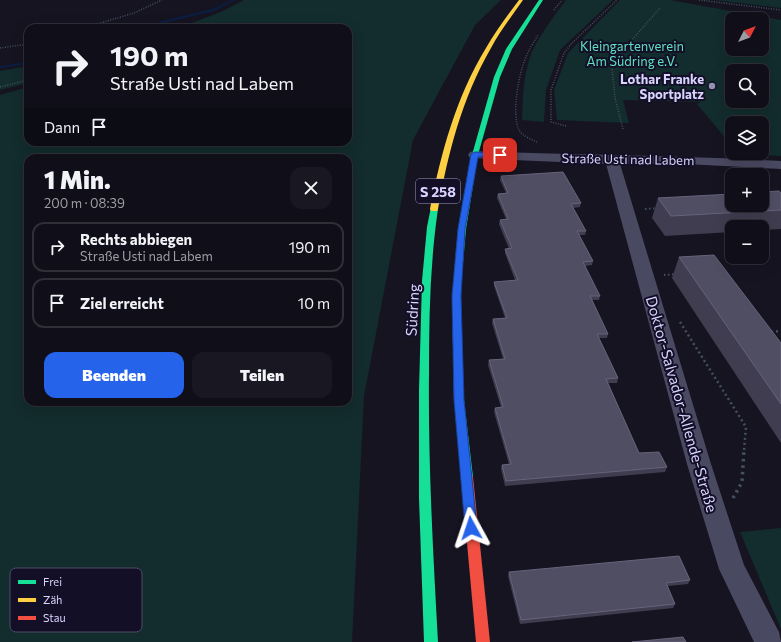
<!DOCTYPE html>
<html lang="de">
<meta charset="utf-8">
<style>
body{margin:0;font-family:Commissioner,sans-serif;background:#191822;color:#f1f3f6;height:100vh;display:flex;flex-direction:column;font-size:15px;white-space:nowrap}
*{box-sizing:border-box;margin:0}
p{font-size:13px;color:#9c9ca2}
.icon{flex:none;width:22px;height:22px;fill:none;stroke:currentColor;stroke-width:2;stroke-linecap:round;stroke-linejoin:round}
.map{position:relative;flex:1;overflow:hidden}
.details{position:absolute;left:24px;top:154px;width:328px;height:252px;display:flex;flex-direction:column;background:#100f19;border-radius:12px;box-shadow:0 4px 16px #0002,0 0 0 1px #302f38}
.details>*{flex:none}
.guide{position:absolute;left:24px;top:24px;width:328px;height:122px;border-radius:12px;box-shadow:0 4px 16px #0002,0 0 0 1px #302f38;background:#100f19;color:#f1f3f6;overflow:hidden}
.needle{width:26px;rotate:48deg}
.tools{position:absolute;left:725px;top:12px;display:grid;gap:8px}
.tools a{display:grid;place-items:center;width:44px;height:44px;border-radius:8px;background:#100f19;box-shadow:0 4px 16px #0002,0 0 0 1px #302f38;font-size:20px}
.pin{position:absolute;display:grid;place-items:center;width:34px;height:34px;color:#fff;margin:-17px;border-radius:8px;box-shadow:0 2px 6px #0006}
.me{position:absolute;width:44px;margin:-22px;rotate:355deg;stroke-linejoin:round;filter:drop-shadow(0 0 3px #0008)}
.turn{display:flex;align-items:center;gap:14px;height:84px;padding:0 20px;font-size:18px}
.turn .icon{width:52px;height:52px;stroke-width:2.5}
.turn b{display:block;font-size:28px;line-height:34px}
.then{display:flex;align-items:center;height:38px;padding:0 20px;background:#0003;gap:8px;font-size:15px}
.round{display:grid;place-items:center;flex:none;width:42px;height:42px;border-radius:12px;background:#191822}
.overview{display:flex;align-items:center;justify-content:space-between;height:68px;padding:0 20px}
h1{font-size:24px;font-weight:800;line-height:30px}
.action{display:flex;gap:8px;margin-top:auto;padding:8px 20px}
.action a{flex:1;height:46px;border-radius:12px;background:#2563eb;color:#fff;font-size:16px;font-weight:800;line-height:46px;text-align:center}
.action a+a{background:#191822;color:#f1f3f6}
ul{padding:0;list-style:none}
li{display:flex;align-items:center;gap:12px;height:50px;margin:0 8px 6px;padding:0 12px;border:2px solid #302f38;border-radius:12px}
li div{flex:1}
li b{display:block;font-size:15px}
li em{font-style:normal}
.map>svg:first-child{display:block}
</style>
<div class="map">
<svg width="781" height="642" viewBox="0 0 781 642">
<rect width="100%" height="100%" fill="#161421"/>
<path fill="#132c2d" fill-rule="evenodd" d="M244,0h257l-26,25 -62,115 -49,256 -12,246h-352v-547l28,-8v55h320v-114h-170l43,-16zM28,158h320v244h-320z
M566,0h47l-53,50 -14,40 -2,32 -22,-2c1,-22 1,-47 10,-68 9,-19 22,-36 34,-52z
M620,0h50l111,20v136l-42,-2 23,-1v-30h-30v23l-35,-42 4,-2 -78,-2 6,23 -72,-3 -3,-30 14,-37zM732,19h30v30h-30zM732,71h30v30h-30z
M713,0h68v8z
M28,66v17l-28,7v-19z
M781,528v101l-41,-97z"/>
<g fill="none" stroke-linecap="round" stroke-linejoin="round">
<path fill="#0b1e41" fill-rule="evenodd" d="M232,0h3l-21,11 -50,12 -6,5h-4l8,-7 50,-12z
M28,62v2l-28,4v-2z"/>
<path stroke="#44505f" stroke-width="1.5" stroke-dasharray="1 1.5" stroke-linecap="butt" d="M699,0l82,10
M554,10l8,-10
M84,28l50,-15 28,-13
M0,48l28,-4
M0,87l28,-7
M566,126l-15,-4v-32l13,-37 8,-10 45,-43
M623,129l-8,-31 -3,-30 12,-19 36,-41
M537,142c-6,-3 -15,-6 -18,-12 -8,-16 0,-57 7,-73 3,-8 8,-15 12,-22"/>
<path stroke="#44505f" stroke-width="2" stroke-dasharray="1.5 2.5" stroke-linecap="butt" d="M645,209l13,-1
M664,275l11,-1"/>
<path stroke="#44505f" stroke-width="2.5" stroke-dasharray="2 3" stroke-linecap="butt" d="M680,322l66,105 -2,23
M771,332l10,-1"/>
<path stroke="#44505f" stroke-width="3.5" stroke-dasharray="2.5 4" stroke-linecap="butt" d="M733,498l9,-16 2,-33"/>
<path fill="#4a4962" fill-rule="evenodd" d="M475,151c102,4 204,4 306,10v8l-96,-5h-65l91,300 33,101 35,67 2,10h-27l-35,-73 -32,-105 -81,-300 -136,-6 -2,-3 2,-3z"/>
<path fill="#16e098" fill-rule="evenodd" d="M539,0h4l-31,49 -12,28 -22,78 -12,74 -6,68 4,103 9,77 -2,3 -4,2 -4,-2 -2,-3 -7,-77 -2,-103 6,-68 14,-74 22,-78 12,-28z
M431,207h6l1,2c-8,54 -9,109 -9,163 -1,90 4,180 9,270h-14l-5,-144v-108l3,-109 5,-54z"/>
<path fill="#ffcf43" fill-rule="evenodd" d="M519,0h4c-11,16 -23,31 -32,48 -29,50 -43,105 -53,161l-1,2h-6l-1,-2c11,-56 26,-112 56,-161 10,-17 21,-32 33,-48z"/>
<path fill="#f24e42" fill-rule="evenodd" d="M467,472l4,2 2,3 17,165h-14l-15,-165 2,-3z"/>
</g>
<path fill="#403d50" d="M501,176l80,27 -1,4 -7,1 13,23 -1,4h-6l14,26 -1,4 -7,1 15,30 -1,4h-7l16,34 -1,4h-8l19,40 -1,5h-9l31,70 28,14 -2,5 -160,14 -4,-17 1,-4 7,-1 -15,-52 1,-4 6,-1 -13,-42 1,-5 14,-1 -11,-36 1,-4 12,-1 -11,-32v-4l21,-2 -10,-27v-4h4l-10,-25 1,-4 6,-1 -9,-21 1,-4 8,-1 -6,-13z
M781,193v36l-19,1v-3h-30v5l-67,4 -13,-18 6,-20z
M679,257l102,86v100l-109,-165z
M509,572l181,8 -2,4 -20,2 7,18 -2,4 -153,16 -12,-48z"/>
<path fill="#504e63" stroke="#66637b" d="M563,172l18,31 -10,1 15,27h-9l16,30 -10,1 17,34h-10l18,38h-11l21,44 -12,1 33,74 20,-1 8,15 -161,14 -4,-16 9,-1 -16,-56 8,-1 -14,-47 16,-1 -12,-40 14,-1 -13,-36 24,-2 -13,-31 7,-1 -12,-28 8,-1 -10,-25 10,-1 -7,-17z
M779,191l2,2v17l-110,6 -13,-18 74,-4v11h30v-13z
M714,255l67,88v61l-102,-147z
M679,556l11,24 -24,3 9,21 -154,16 -12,-48z
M683,637l3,5h-54z"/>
<path fill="#2563eb" stroke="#184099" d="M475,152l25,1 3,2 -3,2h-22l-13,72 -4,67 3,104 13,128 -2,4 -4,2 -5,-2 -1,-4 -11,-128 -2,-104 6,-67 13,-75z"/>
<circle fill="#9591b1" stroke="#130f26" stroke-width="1.5" cx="712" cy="86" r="4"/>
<g text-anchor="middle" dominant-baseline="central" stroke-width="4" stroke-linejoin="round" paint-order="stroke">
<g font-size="13" fill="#5fe0c0" stroke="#130f26">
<text x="632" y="46">Kleingartenverein<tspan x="632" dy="15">Am Südring e.V.</tspan></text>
</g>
<g font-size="13" font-weight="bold" fill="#d9d4ff" stroke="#130f26" text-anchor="end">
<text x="704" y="79">Lothar Franke<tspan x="704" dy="15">Sportplatz</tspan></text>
</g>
<g font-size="13" fill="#d9d4ff" stroke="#130f26">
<text transform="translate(628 159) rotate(1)">Straße Usti nad Labem</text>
</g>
<rect fill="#130f26" stroke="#9e99be" stroke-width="1" x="416" y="179" width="44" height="24" rx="3"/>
<g font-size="14" font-weight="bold" fill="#d9d4ff">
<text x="438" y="191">S 258</text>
</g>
<g font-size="15" fill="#d9d4ff" stroke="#130f26">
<text transform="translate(412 310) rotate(-87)">Südring</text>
<text transform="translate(682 404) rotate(74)">Doktor-Salvador-Allende-Straße</text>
</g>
</g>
<rect x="10" y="568" width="132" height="64" rx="6" fill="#130f26" stroke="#4e4a67" stroke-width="1"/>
<rect x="18" y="580" width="18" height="4" fill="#16e098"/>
<rect x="18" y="598" width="18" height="4" fill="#ffcf43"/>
<rect x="18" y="616" width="18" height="4" fill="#f24e42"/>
<g font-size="11" fill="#d9d4ff">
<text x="43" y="586">Frei</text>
<text x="43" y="604">Zäh</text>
<text x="43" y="622">Stau</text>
</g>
</svg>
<div class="tools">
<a><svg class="needle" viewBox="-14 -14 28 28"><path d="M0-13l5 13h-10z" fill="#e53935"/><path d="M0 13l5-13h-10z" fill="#9c9ca2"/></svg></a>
<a><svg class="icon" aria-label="search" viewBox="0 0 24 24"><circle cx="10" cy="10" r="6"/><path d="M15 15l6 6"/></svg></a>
<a><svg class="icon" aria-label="layers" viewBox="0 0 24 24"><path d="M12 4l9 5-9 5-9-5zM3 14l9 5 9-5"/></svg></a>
<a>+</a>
<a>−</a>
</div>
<div class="pin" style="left:500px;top:155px;background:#d93025"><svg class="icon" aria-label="arrive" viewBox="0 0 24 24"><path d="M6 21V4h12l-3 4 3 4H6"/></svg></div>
<svg class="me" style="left:471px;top:528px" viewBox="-20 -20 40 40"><path d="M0-17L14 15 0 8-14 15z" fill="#2563eb" stroke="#fff" stroke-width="4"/></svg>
<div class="guide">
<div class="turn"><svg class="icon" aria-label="right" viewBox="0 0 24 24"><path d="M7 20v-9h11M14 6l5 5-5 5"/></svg><div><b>190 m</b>Straße Usti nad Labem</div></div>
<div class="then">Dann<svg class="icon" aria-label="arrive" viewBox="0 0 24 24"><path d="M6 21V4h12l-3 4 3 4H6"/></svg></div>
</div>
<section class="details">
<div class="overview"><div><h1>1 Min.</h1><p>200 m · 08:39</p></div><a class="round"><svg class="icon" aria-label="close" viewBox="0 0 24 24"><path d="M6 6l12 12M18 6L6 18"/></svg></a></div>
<ul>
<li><svg class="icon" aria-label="right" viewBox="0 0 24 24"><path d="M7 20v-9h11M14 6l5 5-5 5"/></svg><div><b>Rechts abbiegen</b><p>Straße Usti nad Labem</p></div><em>190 m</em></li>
<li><svg class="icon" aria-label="arrive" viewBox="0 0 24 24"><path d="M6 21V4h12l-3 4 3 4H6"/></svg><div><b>Ziel erreicht</b></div><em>10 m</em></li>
</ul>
<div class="action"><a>Beenden</a><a>Teilen</a></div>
</section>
</div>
